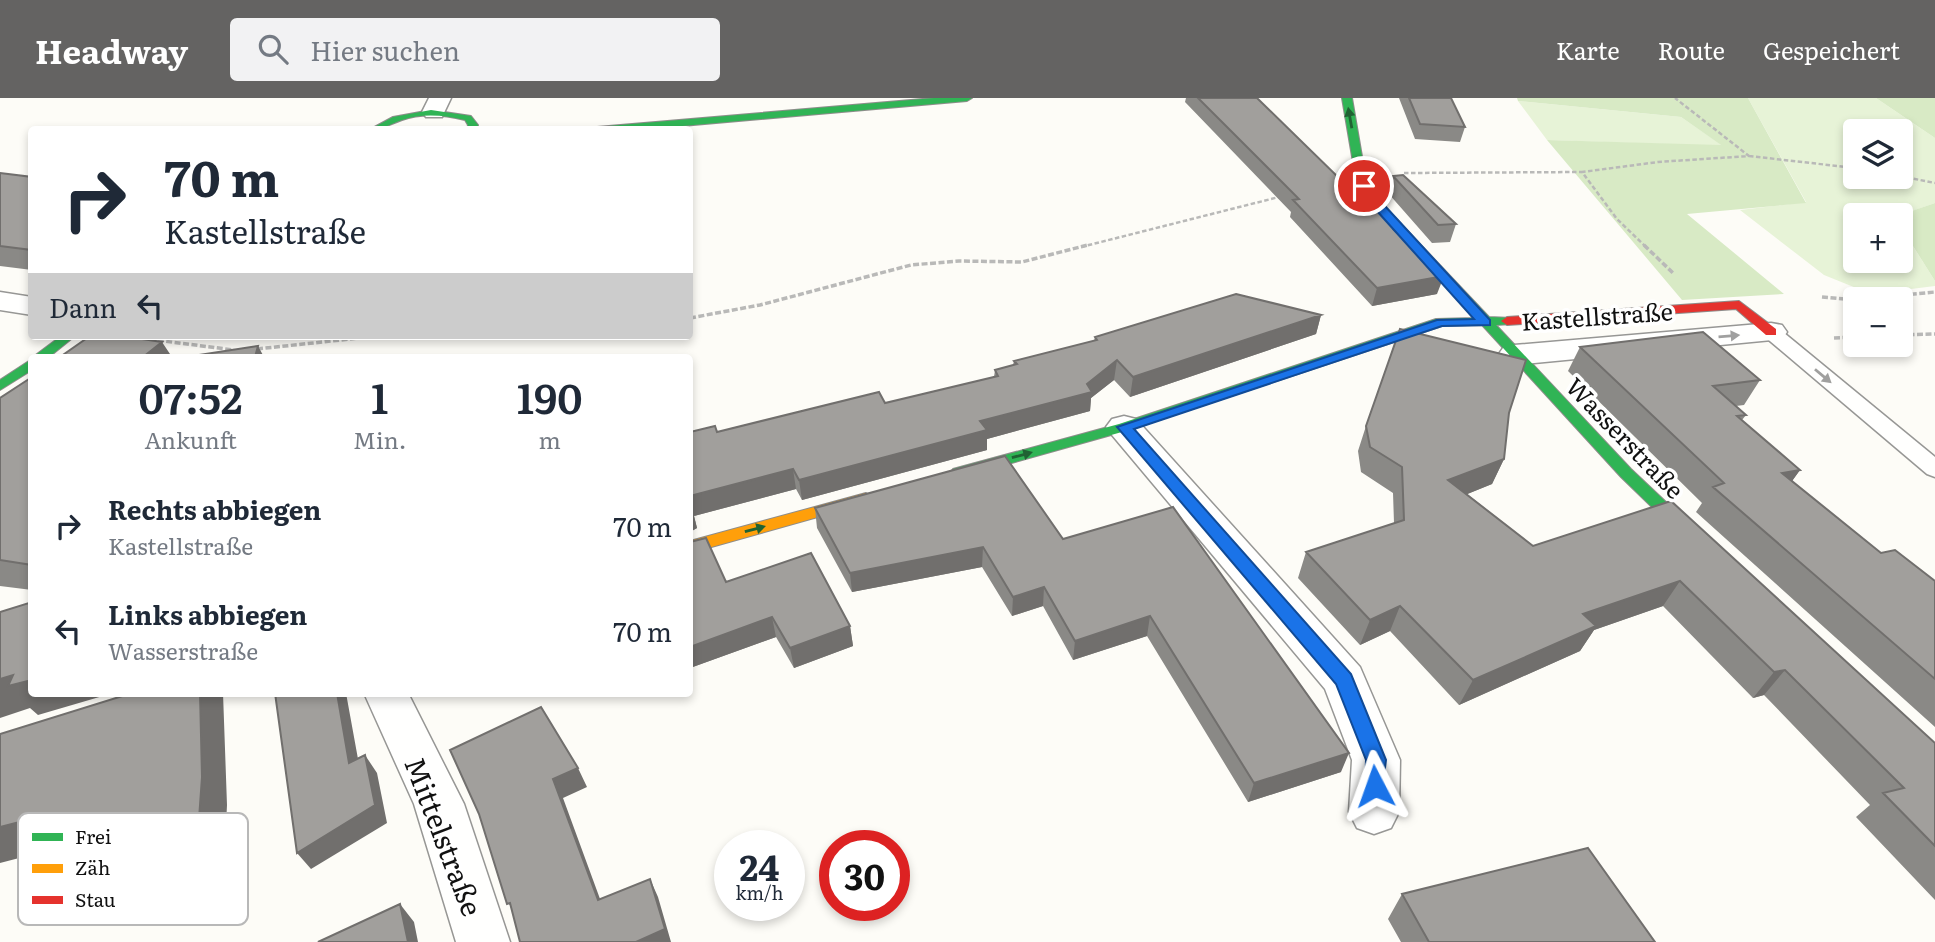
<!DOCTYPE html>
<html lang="de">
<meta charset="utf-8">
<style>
body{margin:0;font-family:Literata,serif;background:#f2f2f3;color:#1f2937;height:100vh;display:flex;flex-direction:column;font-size:26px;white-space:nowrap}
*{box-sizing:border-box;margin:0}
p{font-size:23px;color:#747a83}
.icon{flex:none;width:38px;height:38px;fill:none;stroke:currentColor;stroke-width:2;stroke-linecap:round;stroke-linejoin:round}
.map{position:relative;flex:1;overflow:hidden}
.details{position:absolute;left:28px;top:256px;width:665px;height:343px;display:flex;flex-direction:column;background:#fff;border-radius:7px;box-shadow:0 4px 10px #0003}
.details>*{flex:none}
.hud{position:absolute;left:28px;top:28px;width:665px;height:214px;border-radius:7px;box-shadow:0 4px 10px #0003;background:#fff;color:#1f2937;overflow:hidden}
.controls{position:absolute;left:1843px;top:21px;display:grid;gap:14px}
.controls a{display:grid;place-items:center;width:70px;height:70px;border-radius:7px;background:#fff;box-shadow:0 4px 10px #0003;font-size:35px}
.speed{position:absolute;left:714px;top:732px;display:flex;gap:14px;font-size:35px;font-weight:700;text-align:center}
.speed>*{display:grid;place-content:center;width:91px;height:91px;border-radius:50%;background:#fff;box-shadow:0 4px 10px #0003;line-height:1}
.speed small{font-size:18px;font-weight:400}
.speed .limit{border:10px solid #d22;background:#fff;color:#111}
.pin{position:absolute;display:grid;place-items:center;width:60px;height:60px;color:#fff;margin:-30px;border:4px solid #fff;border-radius:50%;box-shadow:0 2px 7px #0007}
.me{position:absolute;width:77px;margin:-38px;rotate:356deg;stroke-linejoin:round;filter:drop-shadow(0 0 5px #0008)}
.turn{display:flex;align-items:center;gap:24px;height:147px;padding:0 21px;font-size:32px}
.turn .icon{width:91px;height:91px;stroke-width:2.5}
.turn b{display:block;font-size:49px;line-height:60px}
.then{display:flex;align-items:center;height:66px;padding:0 21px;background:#0003;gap:14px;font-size:26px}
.eta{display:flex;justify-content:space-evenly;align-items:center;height:119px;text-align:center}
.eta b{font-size:42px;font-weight:600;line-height:49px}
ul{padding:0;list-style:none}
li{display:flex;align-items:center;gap:21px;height:105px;padding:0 21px}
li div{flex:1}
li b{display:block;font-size:26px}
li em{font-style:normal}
header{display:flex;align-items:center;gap:42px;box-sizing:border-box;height:98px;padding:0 35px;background:#646362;color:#fff}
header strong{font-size:33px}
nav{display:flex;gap:38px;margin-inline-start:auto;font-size:24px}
.search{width:490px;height:63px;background:#f2f2f3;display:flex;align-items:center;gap:18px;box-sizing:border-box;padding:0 24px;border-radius:7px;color:#747a83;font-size:26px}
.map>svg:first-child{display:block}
</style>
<header>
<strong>Headway</strong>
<div class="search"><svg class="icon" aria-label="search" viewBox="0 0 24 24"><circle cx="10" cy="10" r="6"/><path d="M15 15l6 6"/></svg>Hier suchen</div>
<nav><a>Karte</a><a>Route</a><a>Gespeichert</a></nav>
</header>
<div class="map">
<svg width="1935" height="844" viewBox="0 0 1935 844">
<rect width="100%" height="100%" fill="#fdfcf7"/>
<path fill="#e7f3d7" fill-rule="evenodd" d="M1748,0h128l59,40v65l-34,12h-46v46h45l1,-34 34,54v5l-64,8 -47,-19 -84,-65 66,-8zM1855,33h45v46h-45z
M1518,3l163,16 42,29 -176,-6z"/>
<path fill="#d8eac5" d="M1517,0h231l58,105 -119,11 97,80 -102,6 -135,-160 174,5 -40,-28 -163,-16z
M1876,0h59v40z
M1935,105v78l-34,-54 -1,-12z"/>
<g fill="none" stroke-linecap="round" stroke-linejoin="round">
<defs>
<path id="lane" d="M1771,228l7,2 157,129v20l-8,-3 -163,-138 -3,-4z"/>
<path id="street" d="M429,0h22l-9,19h-16l-4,-5z
M0,194l32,5v18l-32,-5z
M1771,225l11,2 5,7 -5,7 -268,26 -11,-3 -5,-7 5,-7 11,-3z
M1124,318l12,3 224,248 40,93 -1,52 -8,16 -17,6 -17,-6 -8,-16 3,-52 -27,-71 -213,-254 -6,-8 6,-8z
M364,595h44l56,111 46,138h-54l-42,-138z"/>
<path id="fast" d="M934,0h38l-5,3 -330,29h-45l5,-3z
M1342,0h10l13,76 20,33 104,110 22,1v6l-15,1 135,144 71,67 2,4 -2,4h-12l-69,-67 -139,-152 -40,1 -313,104 -171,48 -5,-1 -3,-4 3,-4 166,-45 317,-105 39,-1 -100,-109 -20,-35z
M431,12l40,6 7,9 -1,5h-10l1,-5 -3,-5c-21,-5 -43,-7 -63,0 -12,4 -20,10 -33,10l24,-13z
M61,238h14l-26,21h-16z
M32,261v11l-32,20v-10z"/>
<path id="slow" d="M866,395l8,5 -3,4 -181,51v-12z"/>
<path id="jam" d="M1739,203l37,28v6h-10l-30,-26 -229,16 -6,-4 6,-4z"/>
</defs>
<use href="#lane" stroke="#979795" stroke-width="3"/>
<use href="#street" stroke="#979795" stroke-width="3"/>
<use href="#fast" stroke="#8e8d8b" stroke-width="2"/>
<use href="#slow" stroke="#8e8d8b" stroke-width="2"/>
<use href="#jam" stroke="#8e8d8b" stroke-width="2"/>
<path stroke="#b9b9b8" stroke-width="2.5" stroke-dasharray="4.5 2.5" stroke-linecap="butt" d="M1749,58l106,12
M1404,75l178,-1
M1900,78l35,7
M1081,149l198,-50
M1646,149l-29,-28 -35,-47 76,-10 91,-6 -74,-58"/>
<path stroke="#b9b9b8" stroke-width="3.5" stroke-dasharray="6 2.5" stroke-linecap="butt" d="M1644,147l29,28
M1822,199l33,3
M1860,201l75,-7
M690,220l70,-13 151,-40 48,-4 63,1 66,-17
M1900,237l35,-1
M124,238l110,14
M1834,240l21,-1
M257,251l121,-13"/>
<use href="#lane" fill="#fffffe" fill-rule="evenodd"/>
<use href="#street" fill="#fffffe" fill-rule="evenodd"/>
<use href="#fast" fill="#30b455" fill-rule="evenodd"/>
<use href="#slow" fill="#ff9f0a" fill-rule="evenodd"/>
<use href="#jam" fill="#e5322d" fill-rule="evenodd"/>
</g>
<path fill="#8a8986" d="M1186,0h71l85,83 32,19 27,29 -1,6 37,59 -65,12 -82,-89 1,-5 -106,-110z
M1399,0h52l14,29 -5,15 -45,-3z
M0,75l32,4v93l-32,-4z
M1393,78l63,48 -6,18 -18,1 -44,-50z
M1321,217l-5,19 -186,63 -16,-17 -23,18 -1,13 -103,28v11l-185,50 -6,-11 -102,27 3,12 -7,4 27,-100 168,-29 109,-26 1,-7 18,-5 1,-4 80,-20 1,-4z
M1580,249l180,33 -16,25 -8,1 10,9 -4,5 58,50 -8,11 89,72 54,28v146l-239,-215 6,-9 -134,-132z
M32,279v213l-32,-4v-188z
M1509,315l-5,46 -12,25 -25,10 66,52 138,-45 264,242v157l-79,-83 14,-12 -106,-110 -11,3 -90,-92 -69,24 -14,21 -121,54 -69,-74 -30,14 -62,-67 8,-26 88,-29 -1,-30 -32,-21 -3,-21 8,-25z
M815,410l248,31 278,233 -93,30 -101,-166 -74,24 -30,-54 -31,10 -30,-49 -130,25 -35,-64z
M690,444l36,40 124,44 3,20 -59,22 -18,-31 -86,31z
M1402,796l253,48h-254l-13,-23z"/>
<path fill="#716f6d" d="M1444,178l-7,18 -65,12 5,-18z
M1321,217l-5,19 -186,63 3,-20z
M162,244l10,15h-29z
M258,248l6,11h-9z
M1117,262l-3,20 -23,18 -1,13 -103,28v11l-185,50 -3,-20 181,-59 107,-37z
M1504,361l-12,25 -54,22 10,-26z
M793,371l3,20 -102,27 3,12 -7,4v-36z
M1800,372l-18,25v-22z
M983,449l-1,20 -130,25 -2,-19z
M1680,483l-17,25 -69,24 -14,21 -121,54 14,-25 110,-66z
M1044,489l-1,19 -31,10 1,-19z
M1400,508l-10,25 -30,14 10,-25z
M1150,518l-3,20 -74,24 2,-19z
M772,519l4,20 -86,31v-21z
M850,528l3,20 -59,22 -4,-20z
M1785,572l-21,25 -11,3 21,-26z
M13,577l19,5v13h81l-75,22 -8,-7 -30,10v-39z
M200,595h23l4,112 -2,41 -107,36 -23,-20 -24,6 -21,-18 -50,13v-36l47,-12 45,13z
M337,595h9l16,88 -13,-18z
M1349,655l-8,19 -93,30 6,-19z
M365,657l12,18 10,50 -76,46 -14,-16z
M578,670l9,19 -24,11 44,120 -9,-18 -45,-121z
M650,781l8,18 13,45h-35z
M400,806l14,18 4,20h-10z"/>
<path fill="#a19f9c" stroke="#716f6d" stroke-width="2" d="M1198,0h59l85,83 19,-2 13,21 27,29 -7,1 50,46 -67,12 -84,-88 6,-1z
M1409,0h42l14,29 -45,-3z
M0,75l32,4v73l-32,-4z
M1403,77l53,49 -18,1 -45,-49z
M1236,196l85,21 -188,62 -16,-17 -30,24 5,8 -112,29 7,9 -188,50 -6,-11 -103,27v-64l25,-6 2,6 162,-40 6,11 113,-27 -3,-6 22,-6 -3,-3 83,-21 -2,-3z
M1400,231l126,31 -17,53 -5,46 -56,21 85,66 138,-45 264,242v103l-52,-53 21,-5 -119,-118 -11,2 -94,-91 -97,33 13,12 -123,54 -73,-74 -30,14 -64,-68 98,-32 -2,-53 -32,-20 -4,-21z
M1703,234l57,48 -47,6 33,29 -9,1 63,54 -18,3 99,80 14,-3 40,31v98l-222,-192 11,-4 -144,-136z
M90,238h32l40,6 -19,15h-83z
M258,248l-3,11h-69z
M32,279v188l-32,-5v-162z
M1005,358l58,83 110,-32 176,246 -95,30 -104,-167 -75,25 -31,-54 -31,10 -30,-50 -133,26 -35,-65z
M706,440l20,44 85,-29 39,73 -60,22 -18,-31 -82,30v-105z
M32,504v78l-24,6 5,-11 -13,4v-67z
M132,595h68l2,84 -3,42 -112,36 5,-27 -53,13 8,-26 -47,12v-93z
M275,595h62l12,70 16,-8 10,50 -78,48z
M541,609l37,61 -25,11 45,121 52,-21 15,50 -29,13h-116l-10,-39 -3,1 -28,-90 -29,-64z
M1588,750l67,94h-226l-27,-48z
M400,806l8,38h-90z"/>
<defs><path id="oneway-solid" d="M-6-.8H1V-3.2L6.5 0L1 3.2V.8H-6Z" transform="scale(1.75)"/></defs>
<g fill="#206233">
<use href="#oneway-solid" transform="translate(1350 20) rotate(-100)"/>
<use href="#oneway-solid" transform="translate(1022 357) rotate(-15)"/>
<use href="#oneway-solid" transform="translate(755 431) rotate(-15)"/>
</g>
<g fill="#a0a09f">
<use href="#oneway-solid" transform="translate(1729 238) rotate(-5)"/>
<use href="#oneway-solid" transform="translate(1823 278) rotate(40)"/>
</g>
<path fill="#1a73e8" stroke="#114b97" stroke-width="2" d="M1360,85h8l17,23 105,114v5l-48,1 -308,103 217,245 35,86 -4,32 -7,3 -7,-3 -3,-6 1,-26 -30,-76 -219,-257 320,-107 37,-1 -97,-108 -18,-25z"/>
<g text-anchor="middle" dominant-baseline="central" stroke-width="7" stroke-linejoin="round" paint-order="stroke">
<g font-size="24" fill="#111" stroke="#fff">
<text transform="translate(1597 217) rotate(-4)">Kastellstraße</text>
<text transform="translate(1626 339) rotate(46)">Wasserstraße</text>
</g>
<g font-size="28" fill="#111" stroke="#fff">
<text transform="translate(445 738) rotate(69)">Mittelstraße</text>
</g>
</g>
<rect x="18" y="715" width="230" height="112" rx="10" fill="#fff" stroke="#b8b8b8" stroke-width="2"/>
<rect x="32" y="735" width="31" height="8" fill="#30b455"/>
<rect x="32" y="766" width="31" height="9" fill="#ff9f0a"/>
<rect x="32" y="798" width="31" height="8" fill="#e5322d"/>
<g font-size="19" fill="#111">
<text x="75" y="746">Frei</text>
<text x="75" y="777">Zäh</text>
<text x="75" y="809">Stau</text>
</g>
</svg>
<div class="controls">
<a><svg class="icon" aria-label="layers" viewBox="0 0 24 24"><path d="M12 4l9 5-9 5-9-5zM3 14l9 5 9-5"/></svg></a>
<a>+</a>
<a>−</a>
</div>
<div class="speed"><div>24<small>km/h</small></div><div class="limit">30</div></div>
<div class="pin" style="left:1364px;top:88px;background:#d93025"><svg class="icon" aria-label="arrive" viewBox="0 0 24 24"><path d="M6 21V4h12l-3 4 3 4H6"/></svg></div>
<svg class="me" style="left:1375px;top:688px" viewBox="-20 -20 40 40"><path d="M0-17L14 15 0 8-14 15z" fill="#1a73e8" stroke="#fff" stroke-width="4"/></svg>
<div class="hud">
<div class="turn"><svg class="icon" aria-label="right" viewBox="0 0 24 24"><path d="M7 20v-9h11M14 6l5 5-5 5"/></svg><div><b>70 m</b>Kastellstraße</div></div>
<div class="then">Dann<svg class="icon" aria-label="left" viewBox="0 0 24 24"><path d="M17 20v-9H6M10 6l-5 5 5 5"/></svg></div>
</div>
<section class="details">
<div class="eta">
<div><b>07:52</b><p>Ankunft</p></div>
<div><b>1</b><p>Min.</p></div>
<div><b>190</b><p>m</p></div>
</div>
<ul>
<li><svg class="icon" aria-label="right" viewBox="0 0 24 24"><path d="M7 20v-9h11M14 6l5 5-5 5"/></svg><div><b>Rechts abbiegen</b><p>Kastellstraße</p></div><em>70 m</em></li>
<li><svg class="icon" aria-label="left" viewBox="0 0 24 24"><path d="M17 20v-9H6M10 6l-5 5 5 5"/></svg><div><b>Links abbiegen</b><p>Wasserstraße</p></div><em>70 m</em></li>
</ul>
</section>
</div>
